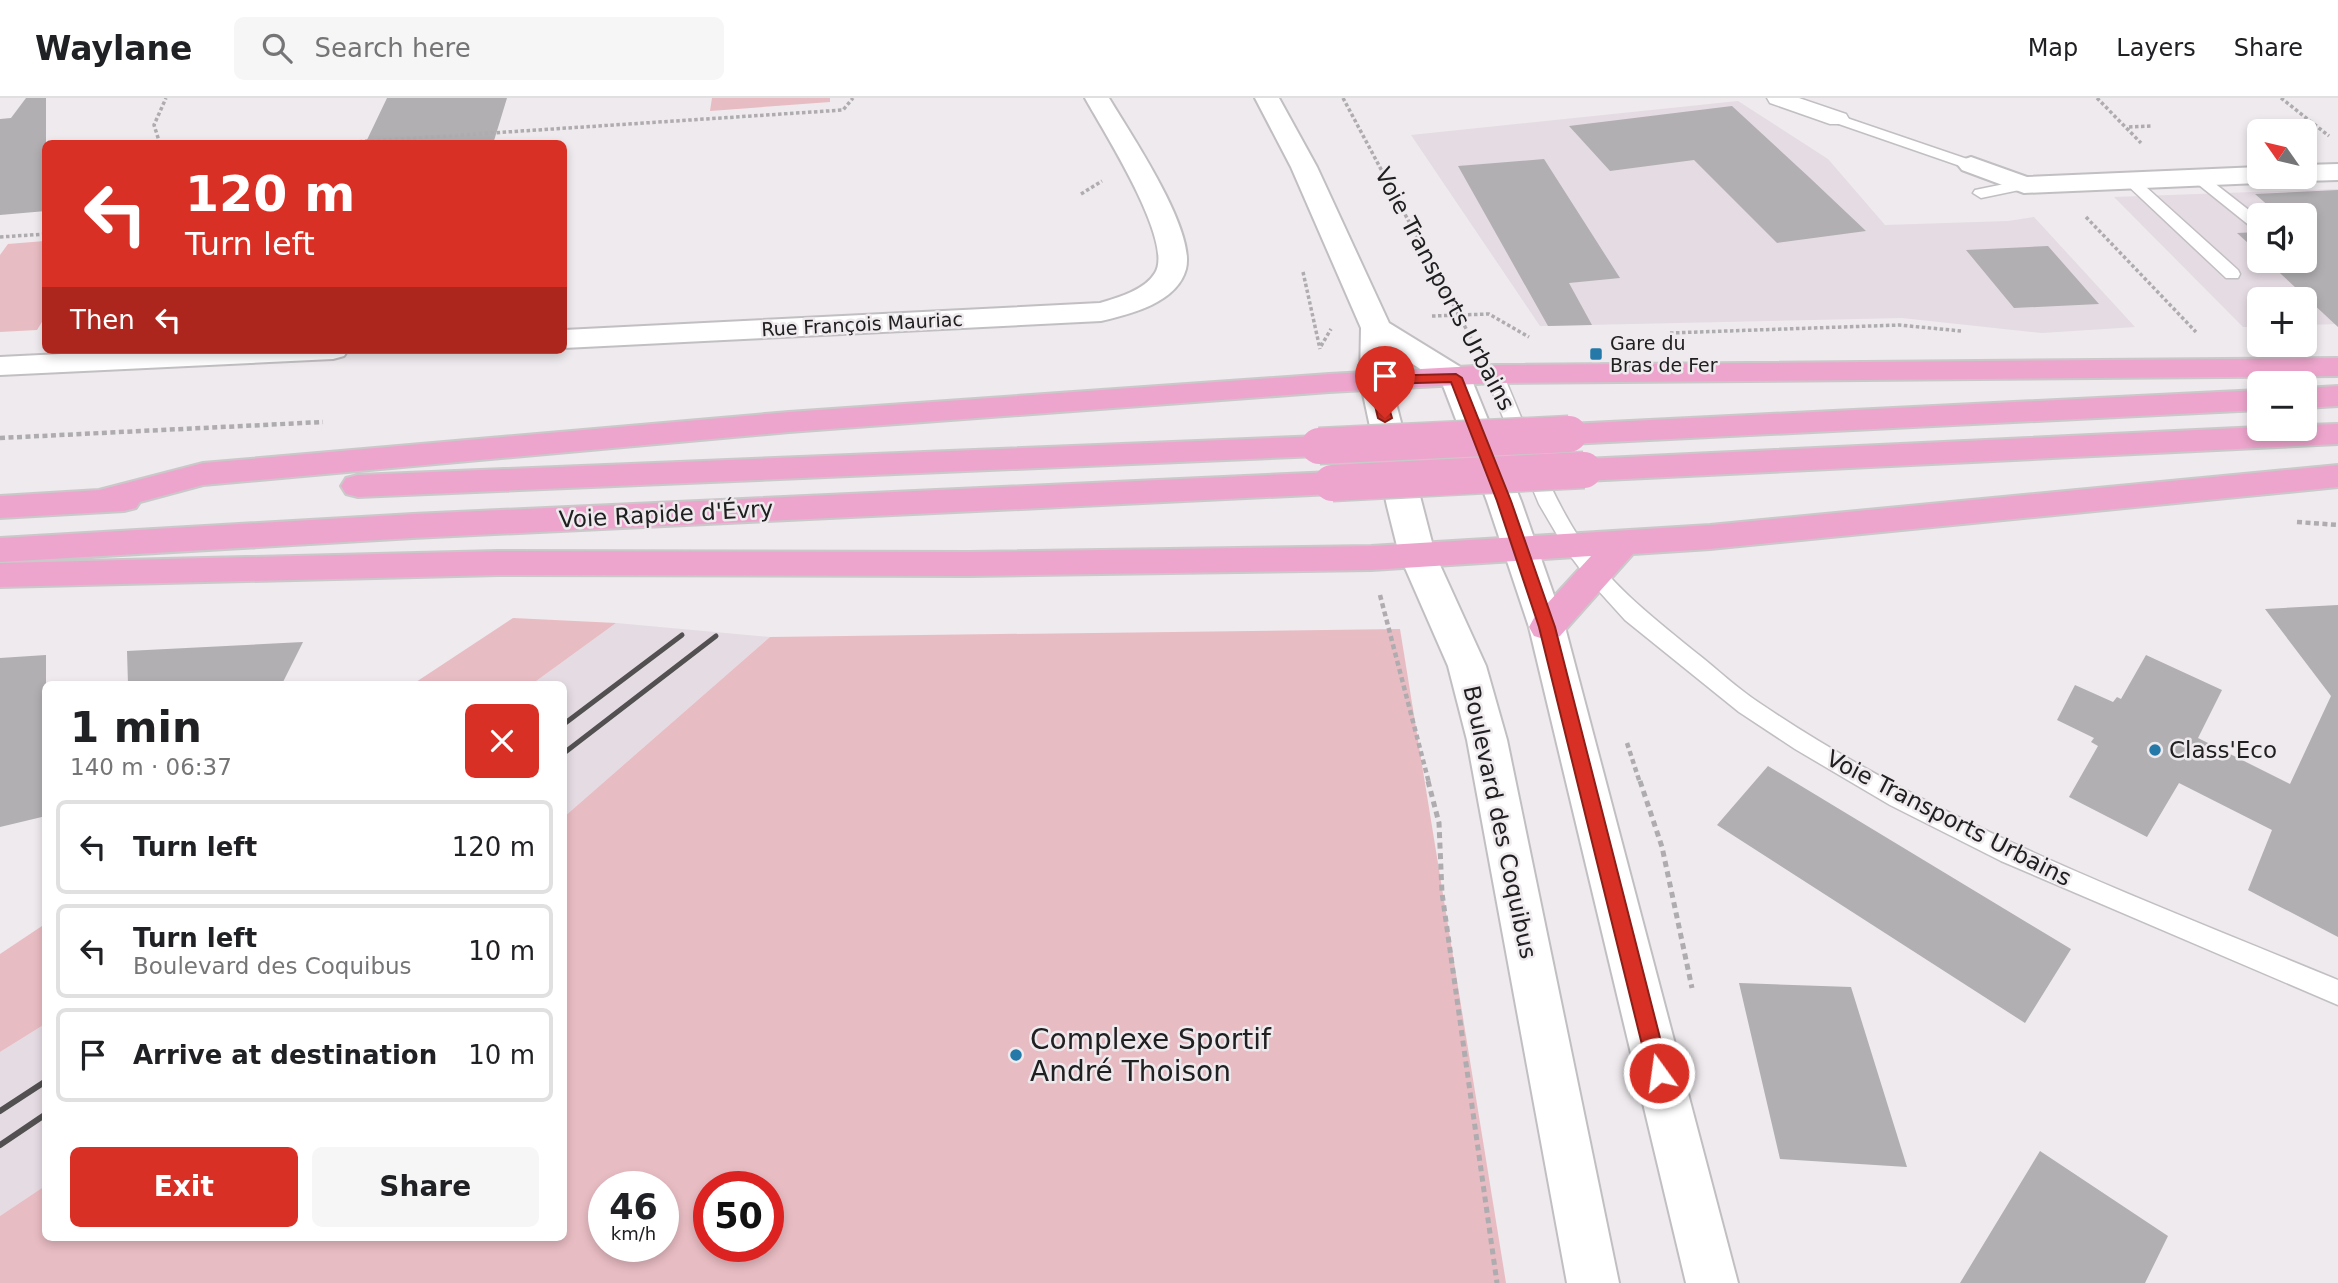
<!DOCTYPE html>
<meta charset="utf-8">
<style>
body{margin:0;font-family:"DejaVu Sans",sans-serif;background:#f6f6f6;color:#202124;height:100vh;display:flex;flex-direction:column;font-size:26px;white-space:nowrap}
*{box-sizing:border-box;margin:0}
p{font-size:23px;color:#757577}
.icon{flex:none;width:38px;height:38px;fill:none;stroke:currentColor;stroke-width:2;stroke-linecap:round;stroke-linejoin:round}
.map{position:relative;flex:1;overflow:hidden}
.details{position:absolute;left:42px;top:583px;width:525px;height:560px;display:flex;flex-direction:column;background:#fff;border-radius:10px;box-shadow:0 4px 10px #0003}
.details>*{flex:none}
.banner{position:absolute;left:42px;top:42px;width:525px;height:214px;border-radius:10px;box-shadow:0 4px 10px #0003;background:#d93025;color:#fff;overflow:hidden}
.needle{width:46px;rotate:304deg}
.tools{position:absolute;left:2247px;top:21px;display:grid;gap:14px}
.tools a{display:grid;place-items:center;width:70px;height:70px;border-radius:10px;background:#fff;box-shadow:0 4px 10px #0003;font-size:35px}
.speed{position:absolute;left:588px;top:1073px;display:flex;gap:14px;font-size:35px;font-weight:700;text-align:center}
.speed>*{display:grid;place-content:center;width:91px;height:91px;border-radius:50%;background:#fff;box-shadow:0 4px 10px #0003;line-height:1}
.speed small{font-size:18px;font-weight:400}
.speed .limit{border:10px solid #d22;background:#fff;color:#111}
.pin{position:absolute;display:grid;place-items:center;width:60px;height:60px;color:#fff;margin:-72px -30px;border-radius:50% 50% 50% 0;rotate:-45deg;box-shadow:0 0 7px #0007}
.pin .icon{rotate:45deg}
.me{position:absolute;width:77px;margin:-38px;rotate:346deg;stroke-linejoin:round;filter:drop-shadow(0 0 5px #0008)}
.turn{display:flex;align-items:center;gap:24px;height:147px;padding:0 28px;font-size:32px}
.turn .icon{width:91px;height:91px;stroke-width:2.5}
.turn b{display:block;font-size:49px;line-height:60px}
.then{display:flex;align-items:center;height:66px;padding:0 28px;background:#0003;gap:14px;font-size:26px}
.round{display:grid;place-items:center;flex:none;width:74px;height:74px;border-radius:10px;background:#f6f6f6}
.summary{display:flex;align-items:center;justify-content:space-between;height:119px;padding:0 28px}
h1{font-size:42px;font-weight:600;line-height:52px}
.cta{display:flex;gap:14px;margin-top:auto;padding:14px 28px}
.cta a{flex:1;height:80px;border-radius:10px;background:#d93025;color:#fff;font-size:28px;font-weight:600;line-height:80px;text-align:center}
.cta a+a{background:#f6f6f6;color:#202124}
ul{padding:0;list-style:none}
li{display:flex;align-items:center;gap:21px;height:94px;margin:0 14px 10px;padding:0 14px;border:4px solid #e0e0e0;border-radius:10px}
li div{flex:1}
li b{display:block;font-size:26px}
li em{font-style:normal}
header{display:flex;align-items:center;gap:42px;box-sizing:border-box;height:98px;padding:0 35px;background:#fff;border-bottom:2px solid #e0e0e0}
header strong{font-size:33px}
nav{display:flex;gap:38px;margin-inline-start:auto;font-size:24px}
.search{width:490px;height:63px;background:#f6f6f6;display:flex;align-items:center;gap:18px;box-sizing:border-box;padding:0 24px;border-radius:10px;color:#757577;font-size:26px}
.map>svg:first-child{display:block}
</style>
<header>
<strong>Waylane</strong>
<div class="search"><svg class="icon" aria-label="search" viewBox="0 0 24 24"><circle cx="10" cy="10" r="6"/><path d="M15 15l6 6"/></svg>Search here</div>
<nav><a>Map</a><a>Layers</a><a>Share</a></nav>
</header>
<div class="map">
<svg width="2338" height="1185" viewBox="0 0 2338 1185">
<rect width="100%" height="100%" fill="#eeeaed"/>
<path fill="#e5dbe3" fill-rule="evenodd" d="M1738,3l90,58 57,66 123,-4 26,-4 101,110 -93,6 -140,-15 -362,8 -129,-191z
M2338,91v135l-33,1v-26h-46v28h-16l-129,-130zM2259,117h46v46h-46z
M616,525l154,14 -206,180v-133h-32z
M45,926v162l-45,30v-164z"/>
<path fill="#e8bcc3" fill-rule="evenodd" d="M712,0h118v4l-120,9z
M45,143v76l-8,13 -37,2v-77l8,-11z
M513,520l103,5 -84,61h-119z
M1400,531l106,654h-1506v-67l45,-30 1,51h518v-420l206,-180zM604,1088h59v60h-59zM709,1088h59v60h-59z
M45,826v100l-45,28v-98z"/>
<path fill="#b1afb2" d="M26,0h20v113l-46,4v-96l11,-1z
M387,0h120l-14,46h-128z
M1732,8l78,72 56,53 -89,12 -83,-83 -84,11 -41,-45z
M1544,61l76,119 -51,5 23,42 -44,1 -90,-160z
M2338,92v137l-71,-66h38v-46h-26l-24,-21z
M2259,134v21l-22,-20z
M2048,148l51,58 -85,4 -48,-58z
M2338,507v332l-90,-47 24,-60 -93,-47 -32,54 -78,-40 29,-51 -7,-4 3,-4 -37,-18 18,-35 38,17 4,-5 4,2 25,-44 76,35 -24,48 92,46 41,-88 -66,-87z
M303,544l-21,42h-154l-1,-33z
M46,557v161l-46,11v-169z
M1768,668l303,183 -46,74 -308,-198z
M1739,885l112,4 56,180 -127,-8z
M2040,1053l128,85 -23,47h-185z"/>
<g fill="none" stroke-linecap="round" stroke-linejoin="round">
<defs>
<path id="service" d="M1838,17l138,47 3,3 -3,3h-10l-133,-46 -2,-3z
M2199,75l5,2 55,43v9l-9,-1 -56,-45 -3,-3z
M2131,78l5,2 102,92 2,4 -2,4h-12l-100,-94 -3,-3z
M2024,82l8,5 -3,3 -48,10 -8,-5 2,-3z
M1494,270l9,6c24,55 44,115 77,165 31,47 76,81 119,116 19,15 38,33 59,47 178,121 382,196 580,278v25l-337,-144 -111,-56 -95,-56 -56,-37 -114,-92 -38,-42 -21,-28 -27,-46 -54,-130z"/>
<path id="pedestrian" d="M1767,0h32l47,16 3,5 -3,5h-16l-60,-21z"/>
<path id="minor" d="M1085,0h24c21,35 87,132 77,171 -9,34 -56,45 -85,52l-537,27v-18l536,-27c17,-5 45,-13 55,-30 20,-31 -53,-144 -70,-175z
M1971,59l56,20 232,-10v10h12l-3,4 -9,2 -235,10 -62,-23 -4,-5 4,-5z
M2338,66v16l-33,1 -10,-4h10v-12z
M142,252h206l-4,6 -11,3 -333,16v-18z"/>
<path id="secondary" d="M1255,0h24l38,69 72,156 78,48 4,7 50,123 44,126 173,656h-52l-157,-656 -42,-126 -45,-118 -51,-33 -1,30 45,174 51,112 21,74 112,543h-52l-100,-543 -19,-74 -49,-112 -12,-48 -27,-126 1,-52 -70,-161z"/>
<path id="primary" d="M2338,260v18l-844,7 -165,9 -540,40 -586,53 -63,17 -4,6 -12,3 -124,7v-22l99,-6 104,-27 586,-51 540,-38 165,-9z
M2338,288v20l-33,2v-20z
M2259,292v20l-690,34 -11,-3 -5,-7 5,-7 11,-3z
M2338,326v20l-754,37 -12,-3 -5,-8 5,-8 12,-3 675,-32 46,2v-4z
M1319,338l12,3 4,7 -4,7 -12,3 -961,41 -12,-3 -5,-8 5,-8 12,-3z
M2338,367v22l-628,62 -77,5 -73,82 -13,4 -13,-4 -5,-9 5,-9 57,-62 -220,14 -401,6 -472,-1 -498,12v-24l498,-12 472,1 401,-6 339,-21z
M1332,374l12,3 5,8 -5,8 -12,3 -919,44 -413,24v-24l413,-24z"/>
</defs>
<use href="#service" stroke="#c2bfc2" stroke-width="3"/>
<use href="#pedestrian" stroke="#c2bfc2" stroke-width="3"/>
<use href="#minor" stroke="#c2bfc2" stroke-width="4"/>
<use href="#secondary" stroke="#c2bfc2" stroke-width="4"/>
<use href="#primary" stroke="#cac9ca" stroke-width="4"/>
<path stroke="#afacaf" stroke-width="3.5" stroke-dasharray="3.5 2.5" stroke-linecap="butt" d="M1343,0l128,240
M2097,0l44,45
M2281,0l48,38
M2129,29l23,-1
M160,46l-6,-19 12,-27
M323,46l520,-34 10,-12
M1081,96l21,-13
M2086,119l110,115
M0,139l46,-3
M1303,174l17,77
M1432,218l57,-2 40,23
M1670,235l229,-8 62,6
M1321,248l10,-17"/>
<path stroke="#afacaf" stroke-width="4.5" stroke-dasharray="5 3.5" stroke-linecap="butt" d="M0,340l323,-16
M2297,424l41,3
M1380,497l49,188
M1627,645l13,40"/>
<path stroke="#afacaf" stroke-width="5" stroke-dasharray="6 4.5" stroke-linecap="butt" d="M1428,683l11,42 3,70 55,390
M1640,683l22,66 30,141"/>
<use href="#service" fill="#fff" fill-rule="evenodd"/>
<use href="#pedestrian" fill="#fff" fill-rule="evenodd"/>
<use href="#minor" fill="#fff" fill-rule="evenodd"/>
<use href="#secondary" fill="#fff" fill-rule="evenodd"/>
<use href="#primary" fill="#eea5cd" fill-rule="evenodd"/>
<path stroke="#525051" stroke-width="5" d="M564,626l118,-89
M564,655l152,-117"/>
<path stroke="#525051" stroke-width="6" d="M0,1013l46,-30
M0,1047l46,-31"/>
<defs>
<path id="primary-bridge" d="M1319,348l250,-12
M1332,385l252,-13"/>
</defs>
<use href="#primary-bridge" stroke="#cac9ca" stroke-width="39" stroke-linecap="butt"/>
<use href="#primary-bridge" stroke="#eea5cd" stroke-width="36"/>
</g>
<path fill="#d93025" stroke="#8d1f18" stroke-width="2" d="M1456,276l6,4 49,123 44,126 114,446 -3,7 -7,2 -7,-2 -3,-7 -110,-446 -42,-126 -46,-119 -69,2 10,34 -7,4 -7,-4 -9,-38 6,-4z"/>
<g fill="#2479a9" stroke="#eeeaed" stroke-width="2.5">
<rect x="1589" y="249" width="14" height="14" rx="3.5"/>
<circle cx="2155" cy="652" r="7"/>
<circle cx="1016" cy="957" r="7"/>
</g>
<g text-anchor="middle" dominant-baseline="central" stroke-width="5" stroke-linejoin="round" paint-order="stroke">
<g font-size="19" fill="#212021" stroke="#eeeaed">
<text transform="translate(862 226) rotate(-3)">Rue François Mauriac</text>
</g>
<g font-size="19" fill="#212021" stroke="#eeeaed" text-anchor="start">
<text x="1610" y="245">Gare du<tspan x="1610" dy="22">Bras de Fer</tspan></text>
</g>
<g font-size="23" fill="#212021" stroke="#eeeaed">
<text transform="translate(1445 191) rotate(62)">Voie Transports Urbains</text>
<text transform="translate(666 416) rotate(-3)">Voie Rapide d'Évry</text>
<text transform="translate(1949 720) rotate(27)">Voie Transports Urbains</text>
<text transform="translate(1500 724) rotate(78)">Boulevard des Coquibus</text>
</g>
<g font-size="23" fill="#212021" stroke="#eeeaed" text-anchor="start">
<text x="2169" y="652">Class'Eco</text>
</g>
<g font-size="28" fill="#212021" stroke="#eeeaed" text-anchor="start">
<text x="1030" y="941">Complexe Sportif<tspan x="1030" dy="32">André Thoison</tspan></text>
</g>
</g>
</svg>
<div class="tools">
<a><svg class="needle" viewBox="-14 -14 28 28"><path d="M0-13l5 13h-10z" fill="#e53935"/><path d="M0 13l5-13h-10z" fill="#757577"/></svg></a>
<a><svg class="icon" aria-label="sound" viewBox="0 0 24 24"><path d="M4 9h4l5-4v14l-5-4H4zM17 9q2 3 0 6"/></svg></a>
<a>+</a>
<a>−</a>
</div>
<div class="speed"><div>46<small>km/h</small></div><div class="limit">50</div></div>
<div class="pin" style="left:1385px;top:320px;background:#d93025"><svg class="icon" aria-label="arrive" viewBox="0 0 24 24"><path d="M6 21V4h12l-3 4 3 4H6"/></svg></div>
<svg class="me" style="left:1659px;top:975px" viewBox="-20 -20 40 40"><circle r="17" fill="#d93025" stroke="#fff" stroke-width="3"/><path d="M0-11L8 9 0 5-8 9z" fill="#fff"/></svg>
<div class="banner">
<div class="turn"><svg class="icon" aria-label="left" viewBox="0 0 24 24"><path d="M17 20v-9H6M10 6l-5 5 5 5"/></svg><div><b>120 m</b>Turn left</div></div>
<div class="then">Then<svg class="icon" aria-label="left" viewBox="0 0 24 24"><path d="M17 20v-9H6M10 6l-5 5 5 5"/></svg></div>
</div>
<section class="details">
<div class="summary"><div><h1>1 min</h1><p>140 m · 06:37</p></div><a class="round" style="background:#d93025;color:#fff"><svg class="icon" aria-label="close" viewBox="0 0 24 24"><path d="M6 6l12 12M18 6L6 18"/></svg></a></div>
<ul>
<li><svg class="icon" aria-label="left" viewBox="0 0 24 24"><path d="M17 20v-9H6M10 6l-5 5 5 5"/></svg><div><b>Turn left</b></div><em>120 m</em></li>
<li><svg class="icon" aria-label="left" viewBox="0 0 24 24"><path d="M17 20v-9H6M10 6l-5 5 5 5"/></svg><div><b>Turn left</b><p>Boulevard des Coquibus</p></div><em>10 m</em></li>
<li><svg class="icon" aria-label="arrive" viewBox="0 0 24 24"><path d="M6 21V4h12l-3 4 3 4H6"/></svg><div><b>Arrive at destination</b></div><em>10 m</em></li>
</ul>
<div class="cta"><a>Exit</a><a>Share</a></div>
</section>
</div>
